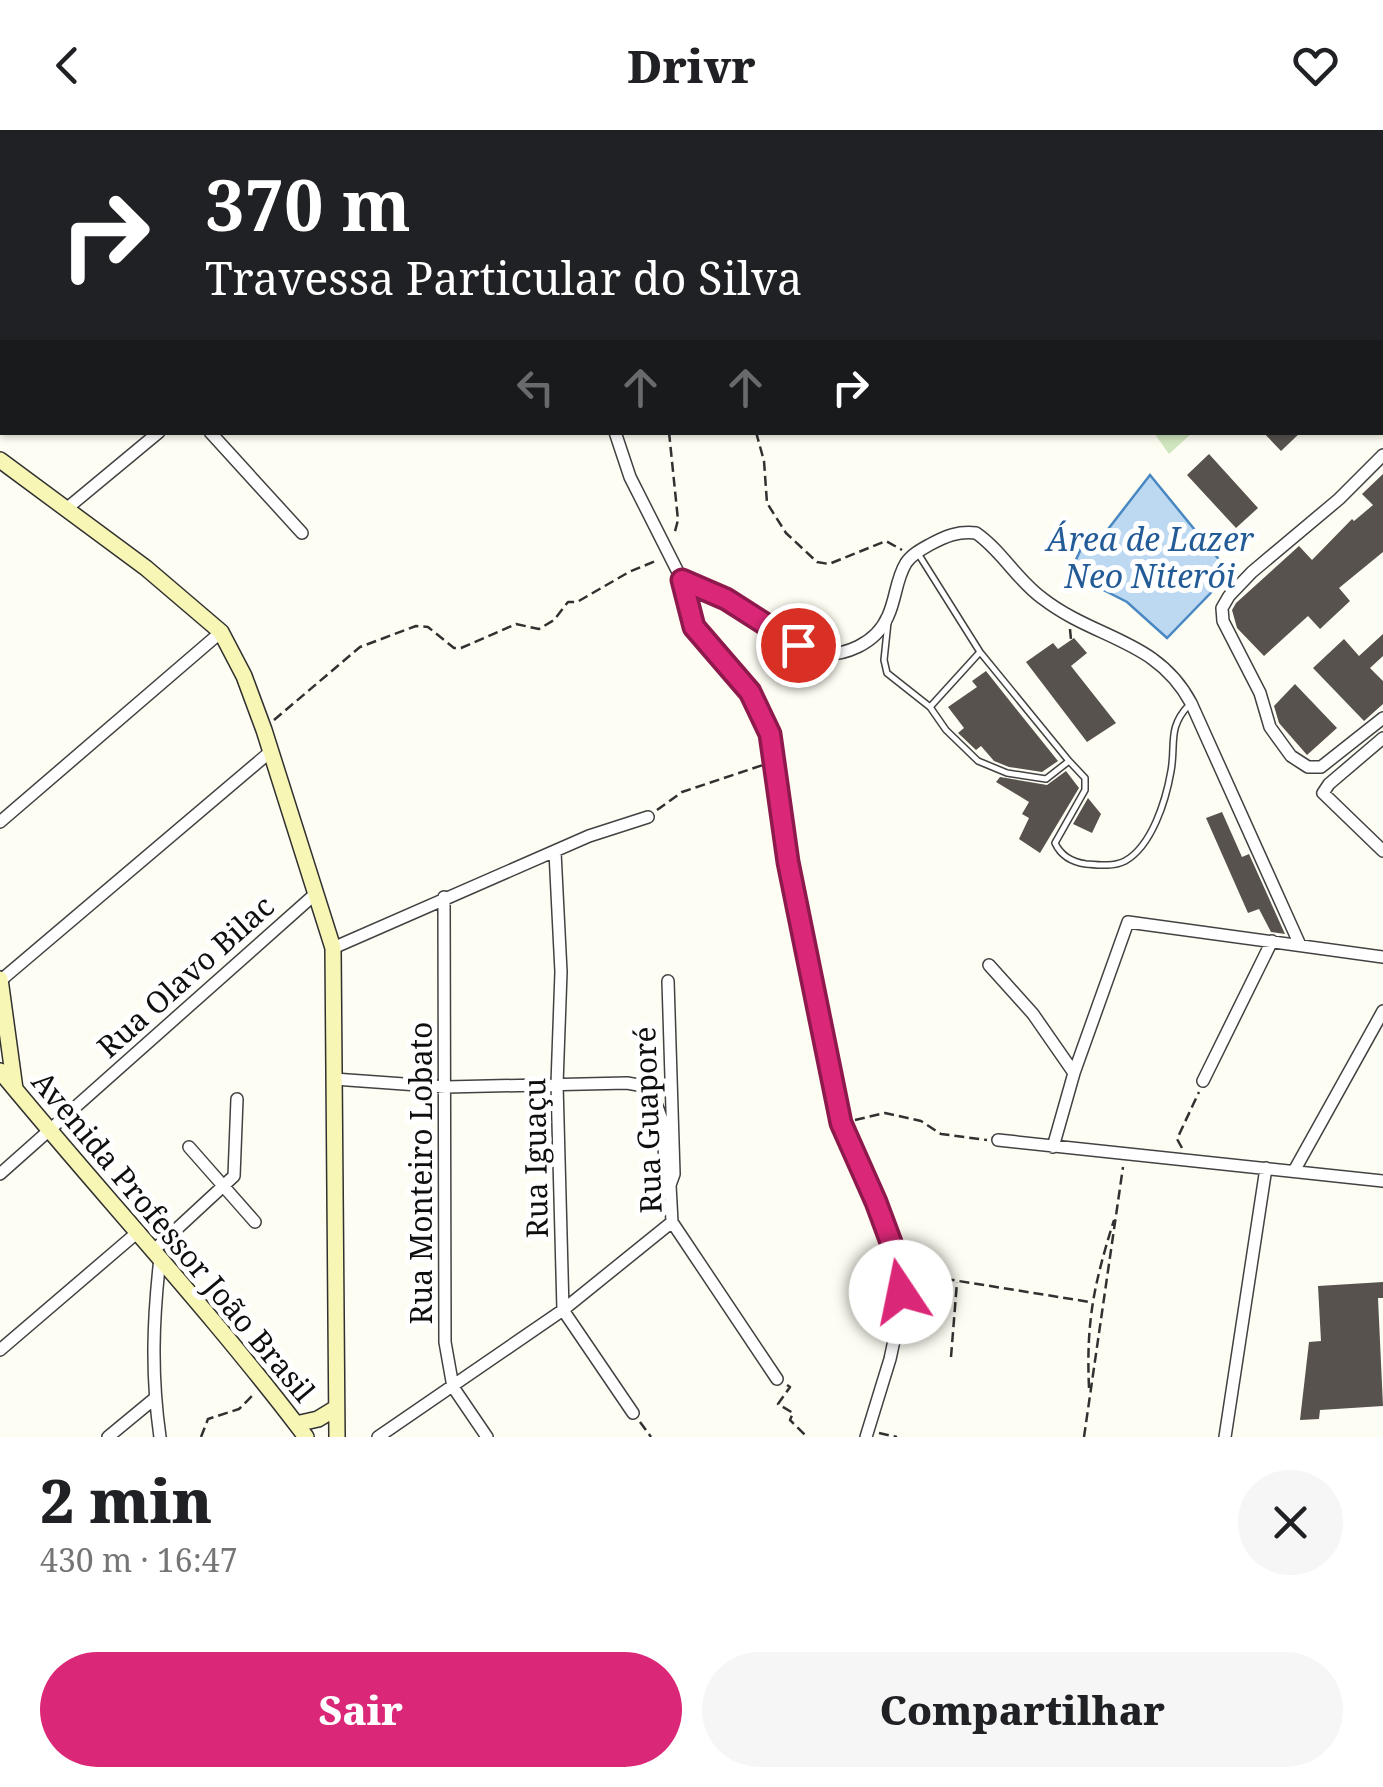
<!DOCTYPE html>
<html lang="pt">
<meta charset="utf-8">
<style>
body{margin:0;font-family:"Noto Serif",serif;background:#f6f6f6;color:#202124;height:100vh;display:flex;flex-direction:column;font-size:38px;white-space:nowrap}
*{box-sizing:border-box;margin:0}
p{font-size:32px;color:#757577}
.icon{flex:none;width:55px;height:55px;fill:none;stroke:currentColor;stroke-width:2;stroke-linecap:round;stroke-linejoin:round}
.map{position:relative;height:1307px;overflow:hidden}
.details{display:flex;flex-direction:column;background:#fff;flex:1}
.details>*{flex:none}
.guide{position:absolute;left:0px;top:0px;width:1385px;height:305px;box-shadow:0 2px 8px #0004;background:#202124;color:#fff;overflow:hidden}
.pin{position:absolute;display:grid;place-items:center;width:85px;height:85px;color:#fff;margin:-42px;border:5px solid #fff;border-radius:50%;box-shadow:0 2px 10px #0007}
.me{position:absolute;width:110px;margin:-55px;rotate:349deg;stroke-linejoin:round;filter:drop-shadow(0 0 8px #0008)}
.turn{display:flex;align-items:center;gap:35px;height:210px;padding:0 40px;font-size:45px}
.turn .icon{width:130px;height:130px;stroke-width:2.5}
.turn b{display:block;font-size:70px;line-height:85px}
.lanes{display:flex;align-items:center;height:95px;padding:0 40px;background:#0003;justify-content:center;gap:50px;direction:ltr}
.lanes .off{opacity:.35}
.round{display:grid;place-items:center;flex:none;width:105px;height:105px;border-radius:52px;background:#f6f6f6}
.head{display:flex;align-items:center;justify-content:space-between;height:170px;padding:0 40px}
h1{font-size:60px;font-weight:800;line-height:75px}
.button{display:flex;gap:20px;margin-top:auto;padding:20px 40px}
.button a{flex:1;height:115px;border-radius:60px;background:#db2777;color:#fff;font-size:40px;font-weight:800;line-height:115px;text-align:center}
.button a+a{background:#f6f6f6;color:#202124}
header{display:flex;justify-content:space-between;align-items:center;height:130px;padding:0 40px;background:#fff;font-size:45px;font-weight:800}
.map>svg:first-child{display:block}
</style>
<header><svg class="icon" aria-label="back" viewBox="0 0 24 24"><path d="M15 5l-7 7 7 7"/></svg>Drivr<svg class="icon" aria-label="heart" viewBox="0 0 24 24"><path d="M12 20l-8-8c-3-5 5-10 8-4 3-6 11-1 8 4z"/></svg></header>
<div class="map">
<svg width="1383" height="1307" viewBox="0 0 1383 1307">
<rect width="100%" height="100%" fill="#fefdf3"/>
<path fill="#d0e6bf" d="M1154,303h38l-23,21z"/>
<path fill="#bcd9f1" stroke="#4988c2" stroke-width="2.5" d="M1150,345l80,98 -63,65 -40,-36 -57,-29 19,-42 13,6z"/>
<path fill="#57524d" d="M1263,302h38l-20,19z
M1209,324l49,54 -22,20 -49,-53z
M1383,344v78l-44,36 11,13 -30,28 -12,-13 -44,40 -27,-28 -5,-18 4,-7 63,-57 13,14 40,-41 2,2 19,-16 -11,-11z
M1383,504v22l-13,12 13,13v23l-19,17 -51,-53 31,-29 15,17z
M1074,508l13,15 -16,13 45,57 -29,19 -61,-80 27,-19 5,6z
M986,541l27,34 45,56 -16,11 -33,-5 -15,-6 -13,-15 -5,4 -18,-17 6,-5 -16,-21 29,-20 -5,-6z
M1295,554l42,44 -30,27 -28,-32 -5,-17z
M1066,641l13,17 -39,65 -21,-14 10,-21 -7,-4 7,-12 -33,-20 4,-5 47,8z
M1088,668l13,16 -9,19 -19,-9z
M1222,682l20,45 7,-3 36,80 -14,-2 -12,-23 -11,4 -42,-95z
M1383,1152v16h-5l5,108 -63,4 -1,9 -19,1 9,-78 12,-1 -3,-55z"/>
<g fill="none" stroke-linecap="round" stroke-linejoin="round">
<defs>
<path id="service" d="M1025,2l1,-2
M1147,2l4,-2
M919,425l61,97 89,109
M888,492l-4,38 3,13 43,34 16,23 32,31 29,12 39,6 23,-18 16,17v12l-30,53c6,13 16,19 31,21 12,1 27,3 39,-3 27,-15 41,-61 46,-90 5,-27 -4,-43 18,-66
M930,577l50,-55"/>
<path id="minor" d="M491,0l1,2
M1363,0l1,2
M56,2v-2
M185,2v-2
M422,2l2,-2
M210,302l92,101
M615,302l15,45 52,103 11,47 57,65 20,42 18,129 53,260 35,79 26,70 -2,41 -10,46 -24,78
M1383,325l-44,44 -87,73 -23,24 -7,12 1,13 37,72 10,34 21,29 17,11h13l62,-49
M65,380l94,-78
M682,450l44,19 90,55c28,3 60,-10 72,-38 8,-17 8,-37 18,-53 6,-9 16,-14 25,-19 15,-8 27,-13 45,-11 25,17 41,47 66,65 54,42 115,41 149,105l109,242
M1383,608l-54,46 -6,9 60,58
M0,692l221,-190
M555,722l6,120 -4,112 6,226 70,103
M444,767l1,445 8,45 34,50
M333,818l256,-112 59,-19
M989,835l44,49 41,59
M0,851l270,-229
M668,851l6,193 -4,11 2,37 105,157
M334,949l112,8 181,-4 17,3 9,9 9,25 4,54 4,11
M1203,951l69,-140
M998,1010l385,41
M189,1017l66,75
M1053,1017l21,-74 54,-151 255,35
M1294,1041l89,-160
M0,1044l314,-279
M154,1120l80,-74 3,-77
M160,1128c-7,62 -9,116 0,179
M0,1220l139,-119
M108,1307l46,-38
M378,1307l185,-127 109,-88
M1225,1307l41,-269"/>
<path id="secondary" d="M0,330l146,108 75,64 23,44 20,54 69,218 4,489
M0,849l15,110
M0,941c101,123 210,239 306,366
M296,1294l22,-5 18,-11"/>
</defs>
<use href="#service" stroke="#424242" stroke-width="8"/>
<use href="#minor" stroke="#424242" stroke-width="14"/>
<use href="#secondary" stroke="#313131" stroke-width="18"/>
<path stroke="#313131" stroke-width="2.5" stroke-dasharray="10 5" stroke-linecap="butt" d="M655,0l2,2
M1282,0l2,2
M732,2l4,-2
M763,2v-2
M669,302l9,88 -4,15
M756,302l8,29 3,42 19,30 31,29 12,2 57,-23 16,9
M1070,499l1,11
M274,590l86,-73 56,-21 12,1 26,21h7l55,-24 23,5 15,-9 14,-18h9l52,-30 29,-12
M657,680l25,-18 81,-27
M855,990l30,-7 36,8 20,13 46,6
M1182,1018l-5,-9 22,-47
M915,1144l175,28
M951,1227l6,-75
M787,1255l3,2 -12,17 15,9 -3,7 17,17
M1089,1258c-3,-67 5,-104 25,-168
M640,1292l11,15
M879,1303l18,4
M201,1307l7,-18 31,-10 15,-15
M1084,1307l39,-270"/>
<use href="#service" stroke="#fff" stroke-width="5"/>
<use href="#minor" stroke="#fff" stroke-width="11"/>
<use href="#secondary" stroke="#f8f6b4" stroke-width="15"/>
</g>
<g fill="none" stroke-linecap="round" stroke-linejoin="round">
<defs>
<path id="route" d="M798,515l-72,-46 -44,-19 12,47 56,65 20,42 18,128 53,261 35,79 26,70 -1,20"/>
</defs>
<use href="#route" stroke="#8e194d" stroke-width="25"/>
<use href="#route" stroke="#db2777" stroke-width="18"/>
</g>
<g text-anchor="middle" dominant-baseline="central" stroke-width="10" stroke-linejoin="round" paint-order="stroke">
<g font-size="30" fill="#0f0f0f" stroke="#fff">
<text transform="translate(185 846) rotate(-42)">Rua Olavo Bilac</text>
<text transform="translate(647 990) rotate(-92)">Rua Guaporé</text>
<text transform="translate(535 1028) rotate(-91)">Rua Iguaçu</text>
<text transform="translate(420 1043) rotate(-90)">Rua Monteiro Lobato</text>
<text transform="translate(174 1106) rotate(50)">Avenida Professor João Brasil</text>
</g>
<g font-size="32" font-style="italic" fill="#235b97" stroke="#fff">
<text x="1150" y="408">Área de Lazer<tspan x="1150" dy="37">Neo Niterói</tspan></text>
</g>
</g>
</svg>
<div class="pin" style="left:798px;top:515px;background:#d93025"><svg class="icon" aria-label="arrive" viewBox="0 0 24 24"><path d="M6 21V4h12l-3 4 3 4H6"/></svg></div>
<svg class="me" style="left:901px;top:1162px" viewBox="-20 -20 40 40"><circle r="19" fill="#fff"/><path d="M0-13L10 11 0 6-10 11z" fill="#db2777"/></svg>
<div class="guide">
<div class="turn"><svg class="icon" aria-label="right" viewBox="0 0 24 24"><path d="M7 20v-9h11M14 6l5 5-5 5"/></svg><div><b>370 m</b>Travessa Particular do Silva</div></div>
<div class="lanes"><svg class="icon off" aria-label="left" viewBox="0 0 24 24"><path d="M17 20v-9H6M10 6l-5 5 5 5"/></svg><svg class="icon off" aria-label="ahead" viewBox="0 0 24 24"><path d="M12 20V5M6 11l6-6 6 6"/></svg><svg class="icon off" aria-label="ahead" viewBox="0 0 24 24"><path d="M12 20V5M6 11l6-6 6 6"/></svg><svg class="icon" aria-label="right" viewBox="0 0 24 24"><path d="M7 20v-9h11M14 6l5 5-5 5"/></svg></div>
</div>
</div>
<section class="details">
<div class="head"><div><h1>2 min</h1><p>430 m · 16:47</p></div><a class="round"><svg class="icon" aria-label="close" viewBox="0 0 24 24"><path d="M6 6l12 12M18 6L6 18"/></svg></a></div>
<div class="button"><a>Sair</a><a>Compartilhar</a></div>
</section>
